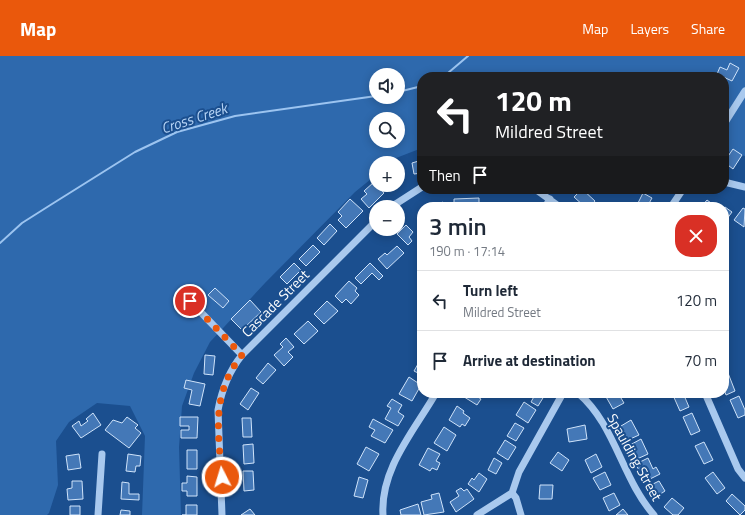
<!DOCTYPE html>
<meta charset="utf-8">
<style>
body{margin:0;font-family:"Titillium Web",sans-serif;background:#f2f2f3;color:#1f2937;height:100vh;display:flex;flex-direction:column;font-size:15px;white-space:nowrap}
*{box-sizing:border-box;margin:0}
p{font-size:13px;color:#747a83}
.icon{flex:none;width:22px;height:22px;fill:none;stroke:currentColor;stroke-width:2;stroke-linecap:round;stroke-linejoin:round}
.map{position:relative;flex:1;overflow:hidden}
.details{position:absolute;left:417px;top:146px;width:312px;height:196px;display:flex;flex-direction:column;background:#fff;border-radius:16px;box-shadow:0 2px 10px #0003}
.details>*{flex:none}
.guide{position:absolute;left:417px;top:16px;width:312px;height:122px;border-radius:16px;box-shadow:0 2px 10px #0003;background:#202124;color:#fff;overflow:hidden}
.buttons{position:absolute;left:369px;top:12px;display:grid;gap:8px}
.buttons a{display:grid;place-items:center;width:36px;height:36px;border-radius:50%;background:#fff;box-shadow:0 2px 10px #0003;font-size:20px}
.pin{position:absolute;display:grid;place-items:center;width:34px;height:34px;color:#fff;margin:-17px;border:2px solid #fff;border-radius:50%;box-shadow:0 1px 4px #0007}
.me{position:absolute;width:44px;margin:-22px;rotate:355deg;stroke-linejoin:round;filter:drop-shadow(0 0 3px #0008)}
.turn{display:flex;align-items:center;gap:14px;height:84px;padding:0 12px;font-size:18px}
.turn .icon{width:52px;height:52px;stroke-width:2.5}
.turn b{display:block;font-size:28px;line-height:34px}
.then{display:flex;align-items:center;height:38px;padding:0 12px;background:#0003;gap:8px;font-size:15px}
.round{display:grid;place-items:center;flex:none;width:42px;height:42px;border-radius:16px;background:#f2f2f3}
.summary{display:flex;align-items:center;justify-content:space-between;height:68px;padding:0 12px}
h1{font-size:24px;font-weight:600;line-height:30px}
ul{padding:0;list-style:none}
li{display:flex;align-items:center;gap:12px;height:60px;padding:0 12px;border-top:1px solid #e0e1e3}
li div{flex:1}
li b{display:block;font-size:15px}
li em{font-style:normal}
header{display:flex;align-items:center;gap:24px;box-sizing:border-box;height:56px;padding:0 20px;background:#ea580c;color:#fff}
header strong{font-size:19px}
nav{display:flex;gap:22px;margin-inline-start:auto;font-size:14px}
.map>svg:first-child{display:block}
</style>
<header>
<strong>Map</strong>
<nav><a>Map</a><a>Layers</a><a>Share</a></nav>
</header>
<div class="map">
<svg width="745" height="459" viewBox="0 0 745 459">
<rect width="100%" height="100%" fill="#1b4f8f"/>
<path fill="#2e69ad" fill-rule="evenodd" d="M0,0h745v100l-21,-6v-73h-302v71l-26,10 -6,5h-14v12l-21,17 -90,91 -55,59 -16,31 -12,33 -3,41 2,68h-39l3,-79 -15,-30 -33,-3 -28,19 -13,19 2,44 -9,28 -2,2h-47zM376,19h22v22h-22zM376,63h22v22h-22z"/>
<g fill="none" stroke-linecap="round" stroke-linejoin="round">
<path stroke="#9cc4f0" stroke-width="2" d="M441,21l7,-4 20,-17
M398,36l24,-6
M0,187l22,-20 30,-19 83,-52 42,-20 58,-16 141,-20"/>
</g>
<path fill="#4478b7" stroke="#cfe3fa" d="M730,7l9,5 -7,13 -15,-7 3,-7 7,3z
M733,93l9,6 -9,14 -9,-7z
M422,104v13l-8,1 -2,-11z
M398,113l5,7 -5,4z
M374,126l10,11 -15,15 -8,-9 6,-5 -3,-3z
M582,133l13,12 -5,6h-5l-11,-10z
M643,137l9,5 -5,9h-11z
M479,142v9h-25v-8z
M350,143l13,12 -17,17 -8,-8 4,-4 -4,-4z
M707,144l8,6 -1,1h-13z
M443,146l2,5h-13z
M502,147l12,4h-14z
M725,151l7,5 -8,11v-14z
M743,152l2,1 -1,18 -10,-7z
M330,168l7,7 -13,14 -7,-7z
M406,169l7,7 -4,5 3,4 -4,4 -11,-11z
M313,189l7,7 -14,14 -7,-7z
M397,190l7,7 -17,16 -9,-10 7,-6 2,2z
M294,207l7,7 -14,14 -7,-7z
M370,207l13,13 -4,4 -7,-7 -11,11 -6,-6z
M349,225l8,7 -2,3 4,4 -8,9 -5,-5 -4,4 -7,-7z
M215,232l14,13 -6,7 -15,-13z
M250,244l11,12 -19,18 -11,-11z
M327,245l11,10 -14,13 -10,-10z
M308,265l10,10 -14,13 -10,-10z
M286,282l8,9 -6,5 5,5 -9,9 -10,-11 9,-8 -3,-3z
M205,299l10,1 -2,19 -9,-1z
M422,301v18l-8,-4z
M268,307l8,7 -13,14 -7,-6z
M728,317l7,18 -9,4 -2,-6v-15z
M409,321l12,8 -9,16 -13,-7z
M186,324l19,4 -5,22 -11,-2 3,-14 -8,-2z
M251,332l8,5 -11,17 -8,-6z
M462,337h16l-2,3 5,3 -4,6 -16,-10z
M536,337h10l-8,13 -7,-4z
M608,337h10l6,10 -11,6 -8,-14z
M672,337h11l6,14 -9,4z
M739,340l6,14v5l-7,3 -8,-18z
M392,343l10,6 -4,7 6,4 -6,10 -13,-7 6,-11 -4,-2z
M524,346l12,8 -8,13 -12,-8z
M457,350l7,5 -1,2 7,5 -5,8 -3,-2 -2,3 -11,-7z
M93,357l8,12 -20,13 -9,-12 7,-5 2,5 7,-5 -2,-2z
M692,357l8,18 -9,4 -8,-18z
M127,361l11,8 -3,3 6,5 -12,15 -24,-18 8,-10 9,3z
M180,361h18l-1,21h-16v-8h8v-4h-9z
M242,362h9l1,19h-9z
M373,363l20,11 -8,13 -14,-7 4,-6 -6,-3z
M631,364l8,15 -11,5 -7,-14z
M515,367l9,5 -8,13 -9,-5z
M585,369l2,14 -18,3 -2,-13z
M444,371l12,8 -9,16 -13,-8z
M641,383l7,15 -11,5 -7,-14z
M505,384l11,7 -8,13 -11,-7z
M704,386l9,18 -9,4 -9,-18z
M253,388l1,19 -10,1 -1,-19z
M366,391l13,7 -10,17 -12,-7z
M428,392l12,6 -4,7 4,2 -3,7 -5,-2 -2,3 -11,-6z
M187,394h10v19h-10z
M558,396l11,8 -7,11 -12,-8z
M79,398l2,14 -13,2 -2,-14z
M128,398l13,2 -1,10h-4l-1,6 -9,-1z
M596,398l6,13 -11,6 -6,-13z
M494,402l8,5 -6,11 -8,-4z
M648,402l5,11 3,-2 4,7 -16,8 -8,-18z
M243,415h10l1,19 -10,1z
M605,416l6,13 -11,5 -7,-12z
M713,416l12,16 -8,6 -12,-16z
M479,417l8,6 -8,13 -11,-8 4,-6 2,2z
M187,420l10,1v19h-10v-5h-5v-8h5z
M359,421l9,3 -5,18 -9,-2z
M72,425h10l1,18 -15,1 -1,-11 5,-1z
M659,425l6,10 -9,6 -7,-11z
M122,426l7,1v11h10v6l-18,-1z
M540,429h13l-1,14h-13z
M461,432l3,3 3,-2 7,10 -18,13 -6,-10 9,-6 -3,-5z
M439,437l5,19 -20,3 -3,-13 11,-3 -1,-4z
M614,437l6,12 -11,6 -6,-13z
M732,438l13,12v4l-5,5 -14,-14z
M672,442l12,10 -6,7h-5l-9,-8z
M418,448l3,11h-20l-1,-5z
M186,449h11v10h-15h4z
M70,450h10v9h-10z
M250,453l5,6h-14z
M623,453l5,6h-12z
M121,454l9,1v4h-10z"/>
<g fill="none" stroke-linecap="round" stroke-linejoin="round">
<path stroke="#a9c9ee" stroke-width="7" d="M724,68l21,-33
M724,126l21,5
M535,133l25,18
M391,151l31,-20
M545,151l5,-8
M671,151l12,-18
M190,245l52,54
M578,337c37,31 44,86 76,122
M705,337l33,76 7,9
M512,437l4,5 5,17
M98,459l4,-61
M222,459l-4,-105c4,-21 11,-39 24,-55l134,-134
M383,459c-3,-46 31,-84 53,-122
M477,459l35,-22 7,-21 44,-79"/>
</g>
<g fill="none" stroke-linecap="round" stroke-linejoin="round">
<path stroke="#ea580c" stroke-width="7" stroke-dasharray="0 12.6" d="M190,245l52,54c-31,39 -24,76 -20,122"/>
</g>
<g text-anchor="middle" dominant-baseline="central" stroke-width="4" stroke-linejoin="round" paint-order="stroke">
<g font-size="14" fill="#fff" stroke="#1b4f8f">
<text transform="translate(275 247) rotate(-45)">Cascade Street</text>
<text transform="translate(635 401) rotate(61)">Spaulding Street</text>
</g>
<g font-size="15" font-style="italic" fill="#b5d3f5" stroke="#1b4f8f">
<text transform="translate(194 62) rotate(-18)">Cross Creek</text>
</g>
</g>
</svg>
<div class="buttons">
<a><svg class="icon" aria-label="sound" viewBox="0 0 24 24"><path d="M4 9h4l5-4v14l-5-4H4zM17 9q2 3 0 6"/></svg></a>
<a><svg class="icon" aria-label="search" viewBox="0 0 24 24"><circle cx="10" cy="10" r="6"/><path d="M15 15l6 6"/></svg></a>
<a>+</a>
<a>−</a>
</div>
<div class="pin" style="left:190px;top:245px;background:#d93025"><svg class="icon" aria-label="arrive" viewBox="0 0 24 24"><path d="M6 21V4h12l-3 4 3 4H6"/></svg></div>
<svg class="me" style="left:222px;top:421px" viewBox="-20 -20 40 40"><circle r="17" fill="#ea580c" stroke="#fff" stroke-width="3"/><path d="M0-11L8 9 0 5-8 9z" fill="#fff"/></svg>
<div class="guide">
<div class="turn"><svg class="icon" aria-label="left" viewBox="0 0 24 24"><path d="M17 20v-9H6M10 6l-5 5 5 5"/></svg><div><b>120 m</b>Mildred Street</div></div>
<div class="then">Then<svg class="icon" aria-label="arrive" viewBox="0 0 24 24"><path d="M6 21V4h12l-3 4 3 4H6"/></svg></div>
</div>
<section class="details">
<div class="summary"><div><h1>3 min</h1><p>190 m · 17:14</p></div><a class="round" style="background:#d93025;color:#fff"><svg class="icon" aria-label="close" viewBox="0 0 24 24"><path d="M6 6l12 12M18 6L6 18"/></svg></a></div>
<ul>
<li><svg class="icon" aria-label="left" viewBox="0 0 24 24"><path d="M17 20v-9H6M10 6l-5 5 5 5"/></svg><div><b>Turn left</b><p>Mildred Street</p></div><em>120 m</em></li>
<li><svg class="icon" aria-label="arrive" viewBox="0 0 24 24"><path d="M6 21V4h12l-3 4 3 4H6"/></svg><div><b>Arrive at destination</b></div><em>70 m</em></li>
</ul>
</section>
</div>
